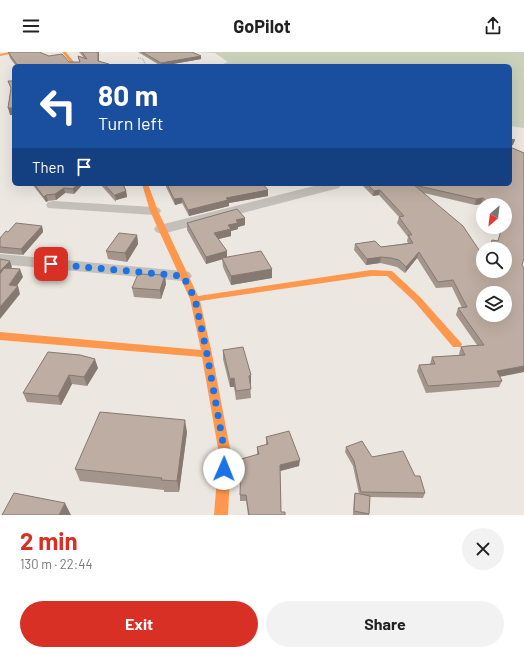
<!DOCTYPE html>
<meta charset="utf-8">
<style>
body{margin:0;font-family:Barlow,sans-serif;background:#f2f2f2;color:#222;height:100vh;display:flex;flex-direction:column;font-size:15px;white-space:nowrap}
*{box-sizing:border-box;margin:0}
p{font-size:13px;color:#767676}
.icon{flex:none;width:22px;height:22px;fill:none;stroke:currentColor;stroke-width:2;stroke-linecap:round;stroke-linejoin:round}
.map{position:relative;height:463px;overflow:hidden}
.details{display:flex;flex-direction:column;background:#fff;flex:1}
.details>*{flex:none}
.hud{position:absolute;left:12px;top:12px;width:500px;height:122px;border-radius:6px;box-shadow:0 4px 16px #0002;background:#1a4fa0;color:#fff;overflow:hidden}
.needle{width:26px;rotate:208deg}
.fabs{position:absolute;left:476px;top:146px;display:grid;gap:8px}
.fabs a{display:grid;place-items:center;width:36px;height:36px;border-radius:50%;background:#fff;box-shadow:0 4px 16px #0002;font-size:20px}
.pin{position:absolute;display:grid;place-items:center;width:34px;height:34px;color:#fff;margin:-17px;border-radius:8px;box-shadow:0 2px 6px #0006}
.me{position:absolute;width:44px;margin:-22px;rotate:1deg;stroke-linejoin:round;filter:drop-shadow(0 0 3px #0008)}
.turn{display:flex;align-items:center;gap:14px;height:84px;padding:0 20px;font-size:18px}
.turn .icon{width:52px;height:52px;stroke-width:2.5}
.turn b{display:block;font-size:28px;line-height:34px}
.then{display:flex;align-items:center;height:38px;padding:0 20px;background:#0003;gap:8px;font-size:15px}
.round{display:grid;place-items:center;flex:none;width:42px;height:42px;border-radius:21px;background:#f2f2f2}
.overview{display:flex;align-items:center;justify-content:space-between;height:68px;padding:0 20px}
h1{font-size:24px;font-weight:700;line-height:30px;color:#d93025}
.button{display:flex;gap:8px;margin-top:auto;padding:8px 20px}
.button a{flex:1;height:46px;border-radius:24px;background:#d93025;color:#fff;font-size:16px;font-weight:700;line-height:46px;text-align:center}
.button a+a{background:#f2f2f2;color:#222}
header{display:flex;justify-content:space-between;align-items:center;height:52px;padding:0 20px;background:#fff;font-size:18px;font-weight:700}
.map>svg:first-child{display:block}
</style>
<header><svg class="icon" aria-label="menu" viewBox="0 0 24 24"><path d="M4 6h16M4 12h16M4 18h16"/></svg>GoPilot<svg class="icon" aria-label="share" viewBox="0 0 24 24"><path d="M12 15V3M7 8l5-5 5 5M5 13v7h14v-7"/></svg></header>
<div class="map">
<svg width="524" height="463" viewBox="0 0 524 463">
<rect width="100%" height="100%" fill="#ece7e0"/>
<path fill="#cbd0bb" d="M197,0h327v76l-14,-2v-60h-292l10,-4 -13,-9z"/>
<g fill="none" stroke-linecap="round" stroke-linejoin="round">
<path stroke="#bdb8b2" stroke-width="1.5" stroke-dasharray="1 1" stroke-linecap="butt" d="M138,6l5,1 3,7
M174,14l2,-1"/>
<path fill="#c4bfb9" fill-rule="evenodd" d="M322,132l19,1 -2,3 -177,46 -6,-2 -2,-3 2,-3z
M53,149l101,6 5,1 2,3 -2,3 -5,1 -106,-7 -2,-3 2,-3z
M0,202l183,17 6,1 3,4 -3,4 -6,1 -183,-17z"/>
<path fill="#ff974d" fill-rule="evenodd" d="M10,0h9l-19,4v-2z
M62,0h4l11,14h-4z
M142,132h6l10,27 40,85 173,-26 21,1 28,26 42,47 -1,3h-8l-39,-46 -27,-25h-16l-171,25 12,53 19,100 -3,61h-14l5,-61 -17,-97 -202,-17v-8l201,18 -11,-51 -40,-88z"/>
</g>
<path fill="#a3958b" fill-rule="evenodd" d="M8,0l41,4 20,6h10l-1,-6 6,2 -5,-6h20v10l10,2v2h-93l-6,-8z
M138,0h54l9,4v3l-40,7z
M32,132h51l-9,10 -9,-1 -9,7 -8,1 -2,1z
M100,132h23l3,7 1,6 -11,3v2z
M166,132h97l5,12 -39,7v3l-40,10 -7,-13 -7,2 -9,-18z
M361,132h149l12,81 -22,112 2,4 -3,6 -73,6 -9,-22 2,-6 11,-1 2,-7 28,-1 -1,-2 2,-7 16,-2 -21,-30 2,-7h4l-10,-21 -16,1 -19,-30 -12,15 -8,-6 -8,-2 -9,-2 -14,2 -12,-15 1,-6 26,3 27,-4 -1,-2 1,-4 -11,-14 2,-6 -20,-22 -6,1zM424,141l51,12 6,-1 2,2v-1h22v22h-3l-4,14 -6,-1 -3,9h16l-22,22z
M245,166v7l-7,2v2l-7,2v5l-13,3 9,12v6l45,12v9l-41,7 -8,-18 -1,-8 -16,5 -19,-34v-7z
M42,174l1,6 -20,23 -23,-2v-15l8,-6z
M137,183l1,9 -11,18 -19,-3 -2,-8z
M166,232l-5,15 -27,-2 -2,-9z
M223,298l28,25v9h-1l1,14 -15,2 -2,-13h-4l-7,-28z
M48,300l50,16 -11,18 -15,-2 -11,21 -34,-3 -4,-9z
M187,380l-8,60h-15v-2l-84,-9 -5,-12z
M266,385l33,29 -19,5 1,41 4,3h-37l-2,-14h-6v-6l17,-41v-7l9,-2z
M346,395l26,10 43,19 10,17 -2,5 -53,-1 -1,18h-16l1,-18 1,-4 4,1 -6,-28 -8,-14z"/>
<path fill="#857971" d="M98,0h1v14l-1,-5z
M201,4v3l-39,7 -1,-3z
M8,56h6v7h-4z
M515,88l-2,5 -3,1v-5z
M77,132h6l-9,10 -1,-5z
M64,136l1,5 -9,7 -1,-6z
M268,138v6l-39,7v3l-40,10 -1,-6 38,-12z
M380,138l-1,5 -6,1 1,-5z
M126,139l1,6 -11,3 -1,-5z
M46,143l2,6 -2,1 -2,-5z
M182,146v5l-7,2 -1,-6z
M483,146l-2,6 -6,1 1,-6z
M245,166v7l-7,2v2l-7,2v5l-16,4 -1,-7 22,-13z
M42,174l1,6 -20,23 -2,-6z
M137,183l1,9 -11,18 -2,-9z
M227,199v7l-21,6v-7z
M419,200l-2,6 -12,15 1,-6z
M381,205l-1,6 -14,2 1,-6z
M10,209l2,6 -11,12 -1,-2v-6z
M20,217l3,8 -11,16 -3,-8z
M272,217v9l-41,7v-9z
M165,223l1,9 -5,15 -1,-9z
M18,234l2,8 -20,25v-12z
M95,307l3,9 -11,18 -3,-9z
M524,314v6l-30,6 3,-7z
M69,323l3,9 -11,21 -3,-9z
M251,323v9h-2v-8z
M234,326v9h-4v-8z
M185,368l2,12 -8,60 -2,-11z
M300,408l-1,6 -19,5v-6z
M65,451l6,12h-12z"/>
<path fill="#beada2" stroke="#857971" fill-rule="evenodd" d="M8,0h31l10,4 13,-2 7,8h11l-2,-6 9,3 -5,-7h16v9l11,3 -1,2h-90z
M142,0h50l9,4 -40,7z
M8,29h6v27h-6l3,-20z
M510,87l5,1 -5,1z
M510,95l14,6v105l-2,7 2,3v98l-27,5 5,10 -74,5 -9,-21 16,-1 -3,-7 33,-2 -4,-8 6,-1 17,-1 -26,-37 9,-1 -14,-27 -15,2 -19,-30 -13,15 -7,-7 -8,-2 -10,-1 -14,2 -12,-15 20,-3 6,6 32,-4 -5,-8h4l-13,-18 5,-1 -24,-26 -6,1 -7,-7h143zM414,133l62,14 7,-1 7,7h15v22h-3l-4,14 -6,-1 -2,9h15v22h-22v-15l-20,-30zM483,241h22v22h-22z
M34,132h43l-4,5 -9,-1 -9,6 -9,1 -2,2z
M104,132h19l3,7 -11,4v1z
M167,132h96l5,6 -42,8 2,2 -40,10 -6,-12 -8,1z
M237,157l8,9 -9,2 2,3 -10,2 3,4 -17,4 13,18 -21,6 -19,-34z
M16,171l26,3 -21,23 -21,-2v-9l6,-7 2,1z
M119,181l18,2 -12,18 -19,-2z
M261,199l11,18 -41,7 -9,-18z
M0,207l10,2 -10,10z
M4,216l16,1 -11,16 9,1 -18,21v-33z
M138,222l27,1 -5,15 -28,-2z
M243,295l8,28 -2,1 2,13 -15,2 -2,-13 -4,1 -7,-29z
M48,300l32,3 15,4 -11,18 -15,-2 -11,21 -35,-3z
M100,360l85,8 -8,61 -16,-1 1,-2 -87,-9z
M289,379l11,29 -20,5 1,47h4v3h-36l-3,-20h-6l1,-36 18,-5 -2,-7 11,-3 -2,-7z
M362,389l10,16 31,-6 12,25h5l5,17 -64,-1 -7,-31 -8,-14z
M14,441l51,10 -6,12h-57z
M355,441l15,3 -1,18 -15,-3z"/>
<g fill="none" stroke-linecap="round" stroke-linejoin="round">
<path stroke="#1a73e8" stroke-width="7" stroke-dasharray="0 12.6" d="M51,212l132,12 12,23 12,55 18,100 -1,15"/>
</g>
</svg>
<div class="fabs">
<a><svg class="needle" viewBox="-14 -14 28 28"><path d="M0-13l5 13h-10z" fill="#e53935"/><path d="M0 13l5-13h-10z" fill="#767676"/></svg></a>
<a><svg class="icon" aria-label="search" viewBox="0 0 24 24"><circle cx="10" cy="10" r="6"/><path d="M15 15l6 6"/></svg></a>
<a><svg class="icon" aria-label="layers" viewBox="0 0 24 24"><path d="M12 4l9 5-9 5-9-5zM3 14l9 5 9-5"/></svg></a>
</div>
<div class="pin" style="left:51px;top:212px;background:#d93025"><svg class="icon" aria-label="arrive" viewBox="0 0 24 24"><path d="M6 21V4h12l-3 4 3 4H6"/></svg></div>
<svg class="me" style="left:224px;top:417px" viewBox="-20 -20 40 40"><circle r="19" fill="#fff"/><path d="M0-13L10 11 0 6-10 11z" fill="#1a73e8"/></svg>
<div class="hud">
<div class="turn"><svg class="icon" aria-label="left" viewBox="0 0 24 24"><path d="M17 20v-9H6M10 6l-5 5 5 5"/></svg><div><b>80 m</b>Turn left</div></div>
<div class="then">Then<svg class="icon" aria-label="arrive" viewBox="0 0 24 24"><path d="M6 21V4h12l-3 4 3 4H6"/></svg></div>
</div>
</div>
<section class="details">
<div class="overview"><div><h1>2 min</h1><p>130 m · 22:44</p></div><a class="round"><svg class="icon" aria-label="close" viewBox="0 0 24 24"><path d="M6 6l12 12M18 6L6 18"/></svg></a></div>
<div class="button"><a>Exit</a><a>Share</a></div>
</section>
